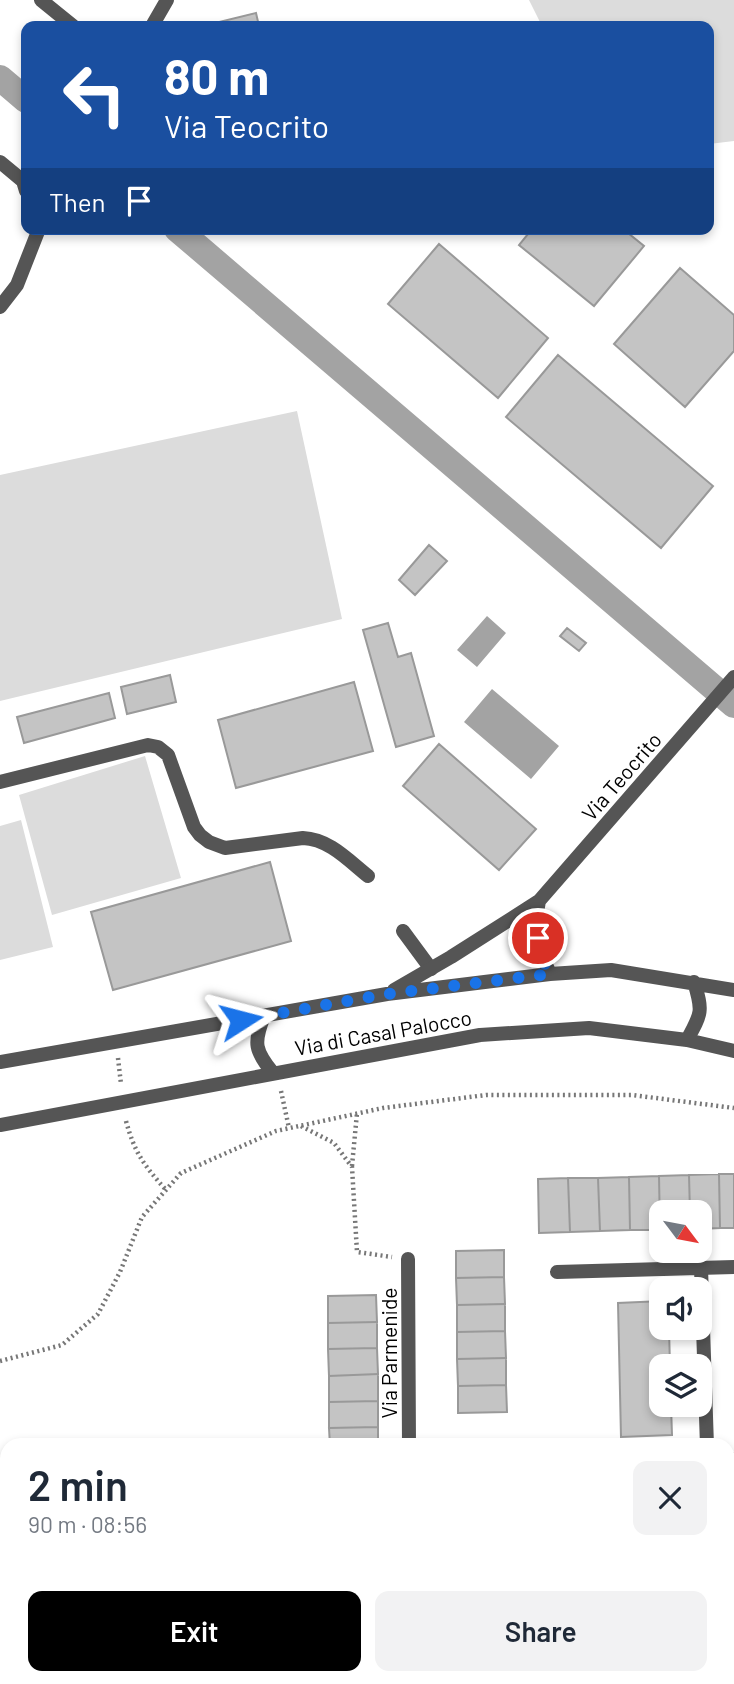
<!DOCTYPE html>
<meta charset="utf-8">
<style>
body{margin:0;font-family:Barlow,sans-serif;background:#f2f2f3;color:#1f2937;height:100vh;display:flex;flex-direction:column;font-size:26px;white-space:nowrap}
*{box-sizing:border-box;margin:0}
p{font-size:23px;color:#747a83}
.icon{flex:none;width:38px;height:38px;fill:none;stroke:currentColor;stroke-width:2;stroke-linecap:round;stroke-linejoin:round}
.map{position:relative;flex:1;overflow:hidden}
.sheet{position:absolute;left:0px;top:1438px;width:735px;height:247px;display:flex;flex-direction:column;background:#fff;border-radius:21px 21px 0 0;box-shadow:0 4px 10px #0003}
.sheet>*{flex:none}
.hud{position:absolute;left:21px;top:21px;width:693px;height:214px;border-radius:14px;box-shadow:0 4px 10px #0003;background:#1a4fa0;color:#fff;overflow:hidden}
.needle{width:46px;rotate:122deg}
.tools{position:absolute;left:649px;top:1200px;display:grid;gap:14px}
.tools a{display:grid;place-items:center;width:63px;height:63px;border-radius:14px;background:#fff;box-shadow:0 4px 10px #0003;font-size:35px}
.pin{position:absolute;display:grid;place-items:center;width:60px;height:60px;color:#fff;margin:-30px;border:4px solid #fff;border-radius:50%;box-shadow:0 2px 7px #0007}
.me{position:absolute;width:77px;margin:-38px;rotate:81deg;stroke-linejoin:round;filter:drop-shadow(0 0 5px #0008)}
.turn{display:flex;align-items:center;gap:24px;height:147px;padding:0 28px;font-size:32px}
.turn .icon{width:91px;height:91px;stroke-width:2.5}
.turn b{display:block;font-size:49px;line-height:60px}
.then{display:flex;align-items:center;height:66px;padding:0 28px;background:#0003;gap:14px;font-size:26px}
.round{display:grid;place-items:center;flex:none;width:74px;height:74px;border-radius:14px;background:#f2f2f3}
.head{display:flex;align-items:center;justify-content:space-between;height:119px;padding:0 28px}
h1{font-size:42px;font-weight:600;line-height:52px}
.cta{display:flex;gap:14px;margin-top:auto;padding:14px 28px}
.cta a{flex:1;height:80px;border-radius:14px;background:#000;color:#fff;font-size:28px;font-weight:600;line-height:80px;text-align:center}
.cta a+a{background:#f2f2f3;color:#1f2937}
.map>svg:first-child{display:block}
</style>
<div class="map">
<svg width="734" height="1684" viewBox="0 0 734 1684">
<rect width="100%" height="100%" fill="#fff"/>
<path fill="#dcdcdc" d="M529,0h205v141l-25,3v-118h-167z
M297,411l45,208 -342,82v-226z
M145,756l36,122 -129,37 -33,-120z
M21,820l32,127 -53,13v-134z"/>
<path fill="#a3a3a3" d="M487,616l19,17 -29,34 -20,-17z
M492,689l67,57 -28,33 -67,-57z"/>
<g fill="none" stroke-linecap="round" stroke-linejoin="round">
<path stroke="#a3a3a3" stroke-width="26" d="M0,78l26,22
M177,229l557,476"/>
</g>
<path fill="#c4c4c4" stroke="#999" stroke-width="2" d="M256,13l3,13h-40v-4z
M532,229h91l21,17 -50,60 -75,-61z
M439,244l109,94 -50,60 -110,-94z
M680,268l54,47v36l-49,56 -71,-63z
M558,355l155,131 -52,62 -155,-131z
M429,545l18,16 -32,34 -16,-15z
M388,623l10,34 13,-4 23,83 -38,11 -33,-117z
M567,628l19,15 -7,8 -19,-15z
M170,675l6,27 -49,12 -6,-27z
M354,682l19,69 -137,37 -18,-68z
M109,693l6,25 -91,25 -7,-26z
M439,744l97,85 -37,41 -96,-84z
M270,862l21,79 -178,49 -22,-78z
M719,1174h15v54h-14z
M719,1174l1,54 -20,1v-16h-10l-1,-38z
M689,1175l1,38h-28l-2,17 -1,-54z
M659,1176l1,54h-30l-1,-53z
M629,1177l1,53 -30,1 -2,-53z
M568,1178l2,54 -31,1 -1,-54z
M568,1178h30l2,53 -30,1z
M504,1250v27l-48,1v-27z
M504,1277l1,27 -48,1 -1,-27z
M376,1295l1,27 -49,1v-27z
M662,1301v27h7l1,39h-8v38h9l1,30 -51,2 -3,-134z
M505,1304v27l-48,1v-27z
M377,1322v26l-49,1v-26z
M505,1331l1,27 -49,1v-27z
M377,1348l1,26 -49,2 -1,-27z
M506,1358v27l-48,1 -1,-27z
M378,1374v27l-49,1v-26z
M506,1385l1,27 -49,1v-27z
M378,1401v26l-49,1v-26z
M378,1427v19h-48l-1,-18z
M728,1496h6v48h-5z
M457,1678h52v6h-52z"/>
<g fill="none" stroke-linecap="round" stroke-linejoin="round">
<path stroke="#777" stroke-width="4.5" stroke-dasharray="2 3.5" stroke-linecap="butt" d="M118,1058l3,26
M281,1091l8,37
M126,1121c9,33 18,44 40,69
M301,1126l33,17 18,24 5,85 35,5
M352,1166l5,-53
M0,1361l62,-16 36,-31 22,-42 22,-55 39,-44 95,-42 107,-23 103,-13h146l102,13"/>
<path stroke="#555" stroke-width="14" d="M0,782l148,-37 10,2 10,8 26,72 6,8 9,7 16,6 78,-10c26,1 45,22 65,38
M403,931l28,38
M701,1268l6,178
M557,1272l177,-5
M0,1536l5,25 -5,2"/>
<path stroke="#555" stroke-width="14" d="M41,0l32,26
M152,26l15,-26
M0,162l23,19 3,10
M0,307l17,-22 22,-56
M539,901c-6,26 0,49 11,73
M394,990l57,-33 88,-56 195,-224
M264,1016c-11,27 -9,35 9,57
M687,1040c15,-27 16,-29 7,-58
M0,1062l387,-68 163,-20 61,-4 123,20
M0,1125l480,-90 109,-7 98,12 47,11
M408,1259l1,187
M728,1459h6
M413,1678v6"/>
</g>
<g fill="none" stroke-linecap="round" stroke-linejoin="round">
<path stroke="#1a73e8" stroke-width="12" stroke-dasharray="0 21.6" d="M241,1020l146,-26 163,-20 -9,-18 -3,-18"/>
</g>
<g text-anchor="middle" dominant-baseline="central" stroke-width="6" stroke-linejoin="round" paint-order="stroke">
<g font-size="21" fill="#000" stroke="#fff">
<text transform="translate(621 776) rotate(-49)">Via Teocrito</text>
<text transform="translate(383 1032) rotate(-10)">Via di Casal Palocco</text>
<text transform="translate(388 1353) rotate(-90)">Via Parmenide</text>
</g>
</g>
</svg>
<div class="tools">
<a><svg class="needle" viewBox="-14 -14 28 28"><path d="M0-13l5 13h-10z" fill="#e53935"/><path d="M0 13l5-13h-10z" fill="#747a83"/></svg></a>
<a><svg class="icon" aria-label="sound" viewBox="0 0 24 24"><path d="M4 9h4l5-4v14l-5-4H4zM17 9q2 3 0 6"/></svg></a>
<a><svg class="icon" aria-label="layers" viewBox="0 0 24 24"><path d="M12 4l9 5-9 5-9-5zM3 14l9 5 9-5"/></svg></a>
</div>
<div class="pin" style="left:538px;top:938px;background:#d93025"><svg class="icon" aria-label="arrive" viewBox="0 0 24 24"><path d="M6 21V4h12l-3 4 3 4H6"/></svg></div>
<svg class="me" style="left:241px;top:1020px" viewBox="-20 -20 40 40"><path d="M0-17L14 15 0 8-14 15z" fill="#1a73e8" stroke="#fff" stroke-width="4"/></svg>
<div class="hud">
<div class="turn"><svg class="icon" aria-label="left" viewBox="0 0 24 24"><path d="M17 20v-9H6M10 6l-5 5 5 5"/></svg><div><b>80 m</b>Via Teocrito</div></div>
<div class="then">Then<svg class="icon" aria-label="arrive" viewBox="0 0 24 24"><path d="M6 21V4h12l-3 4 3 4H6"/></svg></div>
</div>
<section class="sheet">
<div class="head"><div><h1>2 min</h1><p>90 m · 08:56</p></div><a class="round"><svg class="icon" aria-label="close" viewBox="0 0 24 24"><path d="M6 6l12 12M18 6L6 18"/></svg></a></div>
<div class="cta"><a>Exit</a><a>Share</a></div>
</section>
</div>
